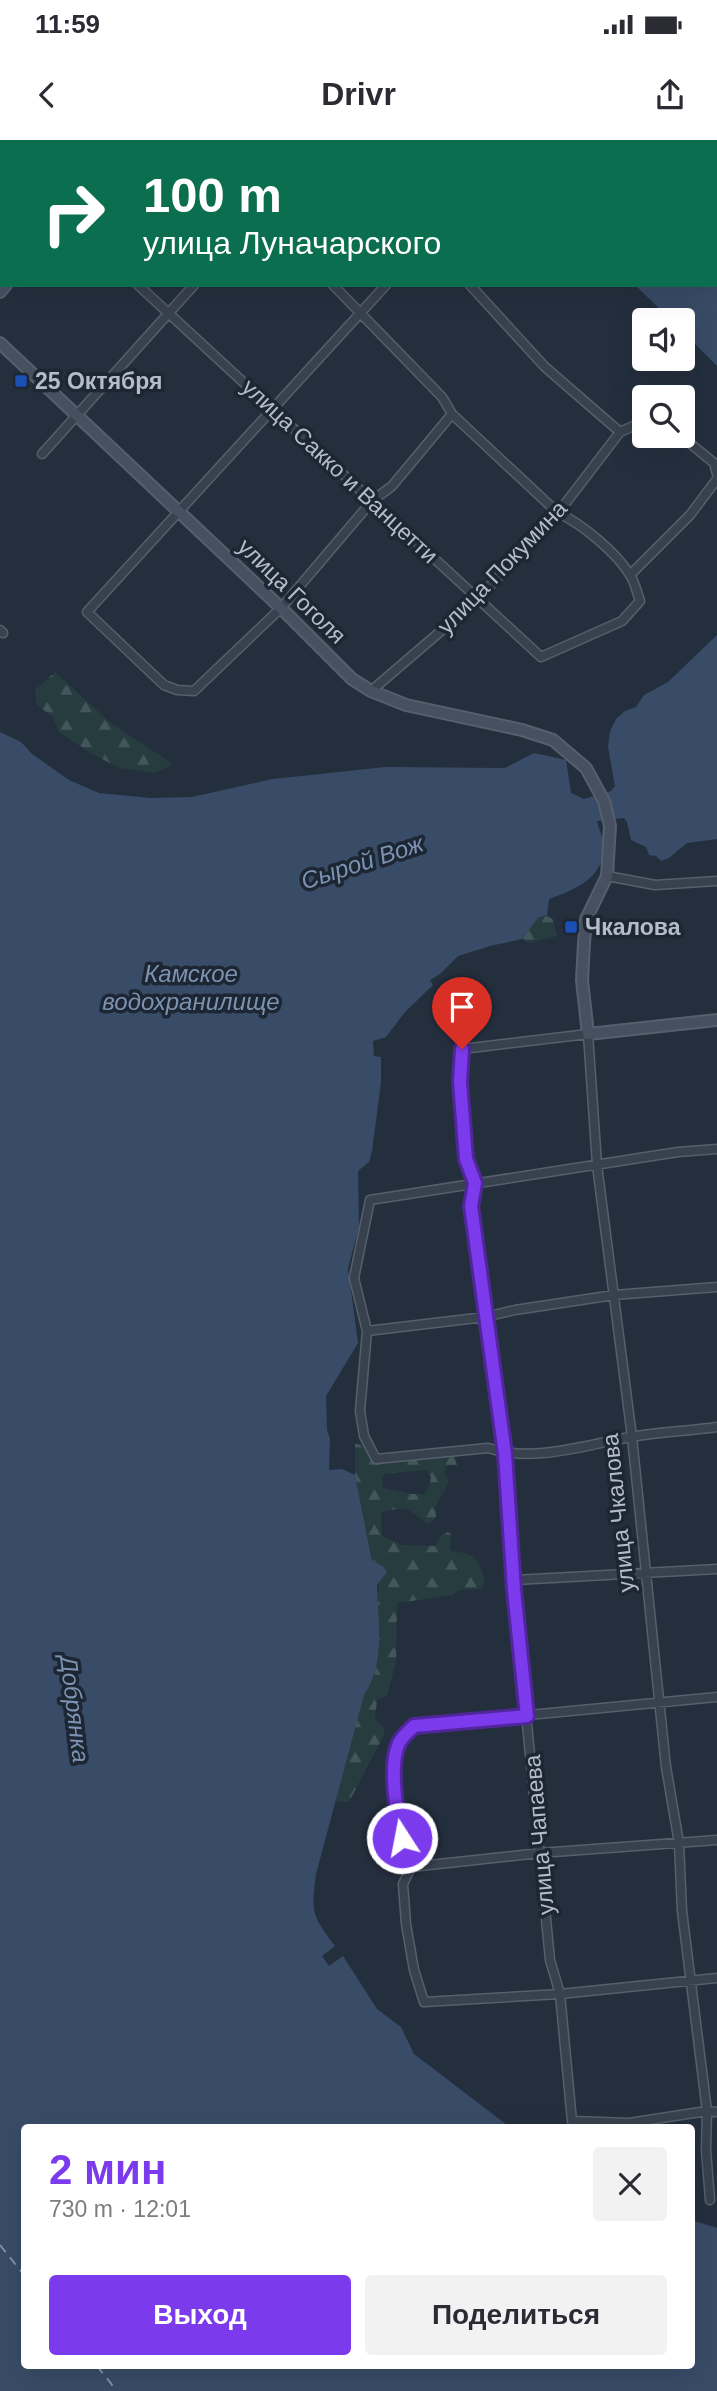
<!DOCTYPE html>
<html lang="ru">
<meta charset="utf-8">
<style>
body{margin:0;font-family:Arial,sans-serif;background:#f2f2f3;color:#2b2b33;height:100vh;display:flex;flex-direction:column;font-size:26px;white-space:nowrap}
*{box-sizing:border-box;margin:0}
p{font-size:23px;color:#7c7c81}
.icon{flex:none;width:38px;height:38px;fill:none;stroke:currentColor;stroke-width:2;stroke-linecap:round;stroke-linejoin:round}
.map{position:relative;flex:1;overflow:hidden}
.drawer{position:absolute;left:21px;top:1984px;width:674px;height:245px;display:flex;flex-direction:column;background:#fff;border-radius:7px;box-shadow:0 7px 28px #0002}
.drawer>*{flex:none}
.top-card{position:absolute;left:0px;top:0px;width:718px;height:147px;box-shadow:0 7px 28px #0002;background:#0b6e4f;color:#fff;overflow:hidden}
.fabs{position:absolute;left:632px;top:168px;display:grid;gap:14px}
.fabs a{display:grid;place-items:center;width:63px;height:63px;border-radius:7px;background:#fff;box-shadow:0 7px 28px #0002;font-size:35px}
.pin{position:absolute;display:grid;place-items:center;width:60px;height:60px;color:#fff;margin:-72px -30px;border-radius:50% 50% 50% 0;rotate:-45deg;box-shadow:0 0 7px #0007}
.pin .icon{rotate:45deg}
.me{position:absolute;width:77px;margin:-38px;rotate:349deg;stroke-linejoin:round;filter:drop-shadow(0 0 5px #0008)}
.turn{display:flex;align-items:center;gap:24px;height:147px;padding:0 28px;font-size:32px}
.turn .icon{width:91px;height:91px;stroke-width:2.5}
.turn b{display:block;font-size:49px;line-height:60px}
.round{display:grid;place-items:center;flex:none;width:74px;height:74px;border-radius:7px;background:#f2f2f3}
.summary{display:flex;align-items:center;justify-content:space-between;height:119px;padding:0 28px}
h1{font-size:42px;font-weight:800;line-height:52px;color:#7c3aed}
.cta{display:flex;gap:14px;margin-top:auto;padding:14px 28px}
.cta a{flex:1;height:80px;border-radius:7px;background:#7c3aed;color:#fff;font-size:28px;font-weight:800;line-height:80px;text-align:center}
.cta a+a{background:#f2f2f3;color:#2b2b33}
.status{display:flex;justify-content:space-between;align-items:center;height:49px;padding:0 35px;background:#fff;direction:ltr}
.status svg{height:19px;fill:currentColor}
header{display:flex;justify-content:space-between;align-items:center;height:91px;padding:0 28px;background:#fff;font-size:32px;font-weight:800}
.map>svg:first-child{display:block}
</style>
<div class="status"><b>11:59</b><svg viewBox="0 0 49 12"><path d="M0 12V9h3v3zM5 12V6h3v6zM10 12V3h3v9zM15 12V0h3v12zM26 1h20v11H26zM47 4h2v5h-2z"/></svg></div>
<header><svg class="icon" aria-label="back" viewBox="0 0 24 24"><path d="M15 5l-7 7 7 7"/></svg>Drivr<svg class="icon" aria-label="share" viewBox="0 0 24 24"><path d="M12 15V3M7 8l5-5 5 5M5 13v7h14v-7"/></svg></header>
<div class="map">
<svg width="717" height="2251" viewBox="0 0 717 2251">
<defs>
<pattern id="forest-firs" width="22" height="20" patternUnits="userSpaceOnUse" patternTransform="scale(1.75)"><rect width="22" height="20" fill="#263c3f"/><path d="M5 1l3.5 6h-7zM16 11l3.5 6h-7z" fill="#435659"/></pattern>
</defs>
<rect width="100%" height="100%" fill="#242f3e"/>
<path fill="url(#forest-firs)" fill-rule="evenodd" d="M55,532l58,53 60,39 -17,9 -37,-5 -28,-15 -32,-21 -6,-15 -16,-12 -2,-15z
M547,776l6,3 4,17 -28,7 -7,-4 16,-21z
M355,1304l9,1 11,17 54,-6h26l2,10 -9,-1 -4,6 5,11 -14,25 1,10 -6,7c-11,-3 -15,-13 -25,-15 -7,-1 -17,2 -24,3l1,24 20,9 33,1 7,-12 5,-2 4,2 -1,17c26,3 28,6 35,31l-4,7 -22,1 -6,5 -56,8 -1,59 -9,34 -10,4 -2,20 7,5 3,8 -36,69 -14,-1 29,-107c28,-39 5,-85 19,-128l-11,-5 -17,-86zM426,1330l5,7 -2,10 -5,7h-13l-28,-6 -1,-8 3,-6z"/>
<path fill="#394c67" d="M599,0h118v226l-34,-34 -1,-12h-11l-36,-35h81v-143z
M717,495v204l-30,4 -18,15 -8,3 -5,-5 -7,-1 -3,-8 -15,-7 -4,-18 -3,-4 -27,3c1,7 6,15 6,22 3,35 -27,46 -54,56l-2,16 -9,3 -16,21 -32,7 -32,10 -18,18 -10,6 3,5 -28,27 -19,25 -13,4 1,15 7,1v25l-9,69 -3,11 -11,9 1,56 -11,41 10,75 -32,53 1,34 3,9 -1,31 13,-1 13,6 17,86 11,5 4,6 -10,13c1,36 9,78 -13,110l-48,179c-5,40 -4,41 19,72l-13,10 7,10 14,-10 34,53 24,18 13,27 97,74h-487v238h667v-146l26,8v163h-717v-1659l21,10 11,12 37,26 30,13 51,5 42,-1 81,-18 112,-12 120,1 29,-15 32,7 5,33 13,6 27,-8 4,-5 -7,-39 2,-16 6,-12 9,-8 11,-4 8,-12 24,-13z"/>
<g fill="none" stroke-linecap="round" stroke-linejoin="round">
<path stroke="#7c92b1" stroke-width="2" stroke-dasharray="9 7" stroke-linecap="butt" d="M0,2105l24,30
M97,2226l20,25"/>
<defs>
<path id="minor" d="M180,0l2,2
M340,0l1,2
M328,2l2,-2
M0,21l2,2
M138,145l403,372 81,-36 18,-20c-3,-8 -5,-19 -10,-26 -13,-22 -49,-52 -72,-62l-106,-99 -10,-17 -109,-112
M386,145l-299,327 77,73 13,5 17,1 87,-83 91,-107 20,-15 60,-72
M470,145l75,82 75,65
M681,296l33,27 3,11
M42,314l152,-169
M630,435l60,-60 27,-36
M0,490l3,3
M371,551l106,-91 81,-87 62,-81 24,-11
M607,736l48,9 62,-4
M717,1009l-39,3 -308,48 -16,78 13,53 -7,80 4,25 12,23 112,-11c47,15 96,-3 143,-11 28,-5 58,-6 86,-10
M367,1191l118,-14 30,-7 99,-15 103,-8
M515,1440l202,-11
M717,1557l-303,29 -16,18 -4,28v28l17,67 -8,17 3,40 8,46 10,32 136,-8 157,-16
M411,1727l129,-14 177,-13
M710,2060l-4,-50 1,-39 -25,-200 -3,-68 -13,-76 -34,-330 -35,-272 -9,-131 -126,15 -2,33 6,77 9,24 -4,24 34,247 9,136 36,370 10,34 12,127 57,2 78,-12 10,1"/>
<path id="secondary" d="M142,2l2,-2
M0,152l6,-7
M0,203l281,265 71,71 19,12 35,14 116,25 31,10 33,28 18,33 6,25 -3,50 -21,43 -2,24 -2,37 6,54 129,-14"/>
</defs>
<use href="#minor" stroke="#565f6c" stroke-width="11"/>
<use href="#secondary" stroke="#565f6c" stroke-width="14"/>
<use href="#minor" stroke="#38414e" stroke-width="8"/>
<use href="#secondary" stroke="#465061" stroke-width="10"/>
</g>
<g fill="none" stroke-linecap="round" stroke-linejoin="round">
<defs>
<path id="route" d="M402,1698c-5,-24 -14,-72 -3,-95 3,-6 10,-12 15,-17l113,-10 -13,-126 -9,-136 -34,-248 4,-23 -9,-24 -6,-77 2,-33"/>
</defs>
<use href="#route" stroke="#51269a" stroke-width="18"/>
<use href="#route" stroke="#7c3aed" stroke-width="12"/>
</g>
<g fill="#1a4fb4" stroke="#1d2633" stroke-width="2.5">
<rect x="14" y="234" width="14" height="14" rx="3.5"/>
<rect x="564" y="780" width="14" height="14" rx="3.5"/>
</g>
<g text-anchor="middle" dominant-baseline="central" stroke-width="7" stroke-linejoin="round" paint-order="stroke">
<g font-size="23" font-weight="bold" fill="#b4bcc9" stroke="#1d2633" text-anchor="start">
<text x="35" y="241">25 Октября</text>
<text x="585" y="787">Чкалова</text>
</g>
<g font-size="23" fill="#b4bcc9" stroke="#1d2633">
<text transform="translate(340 331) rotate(43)">улица Сакко и Ванцетти</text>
<text transform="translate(502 427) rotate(-46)">улица Покумина</text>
<text transform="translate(292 451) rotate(44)">улица Гоголя</text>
<text transform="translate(618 1373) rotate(-96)">улица Чкалова</text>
<text transform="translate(539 1695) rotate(-95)">улица Чапаева</text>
</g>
<g font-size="24" font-style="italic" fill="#7c92b1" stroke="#1d2633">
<text transform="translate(362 722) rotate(-18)">Сырой Вож</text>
<text x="191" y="833">Камское<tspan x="191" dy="28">водохранилище</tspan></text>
<text transform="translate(75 1569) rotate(83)">Добрянка</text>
</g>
</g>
</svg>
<div class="fabs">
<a><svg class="icon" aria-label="sound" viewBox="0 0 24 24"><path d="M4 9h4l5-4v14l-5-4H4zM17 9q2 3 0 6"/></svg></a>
<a><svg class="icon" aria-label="search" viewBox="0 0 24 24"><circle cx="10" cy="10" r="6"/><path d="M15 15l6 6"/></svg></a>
</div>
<div class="pin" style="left:462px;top:909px;background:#d93025"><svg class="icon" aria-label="arrive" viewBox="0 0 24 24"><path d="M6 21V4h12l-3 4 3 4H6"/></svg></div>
<svg class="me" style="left:402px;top:1698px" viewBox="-20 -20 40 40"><circle r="17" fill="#7c3aed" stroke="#fff" stroke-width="3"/><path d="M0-11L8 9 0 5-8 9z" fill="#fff"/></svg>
<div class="top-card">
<div class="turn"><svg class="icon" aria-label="right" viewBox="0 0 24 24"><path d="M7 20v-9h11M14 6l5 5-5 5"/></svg><div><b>100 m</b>улица Луначарского</div></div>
</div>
<section class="drawer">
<div class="summary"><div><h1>2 мин</h1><p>730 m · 12:01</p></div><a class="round"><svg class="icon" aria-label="close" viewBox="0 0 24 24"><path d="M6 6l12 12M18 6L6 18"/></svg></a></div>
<div class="cta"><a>Выход</a><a>Поделиться</a></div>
</section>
</div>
